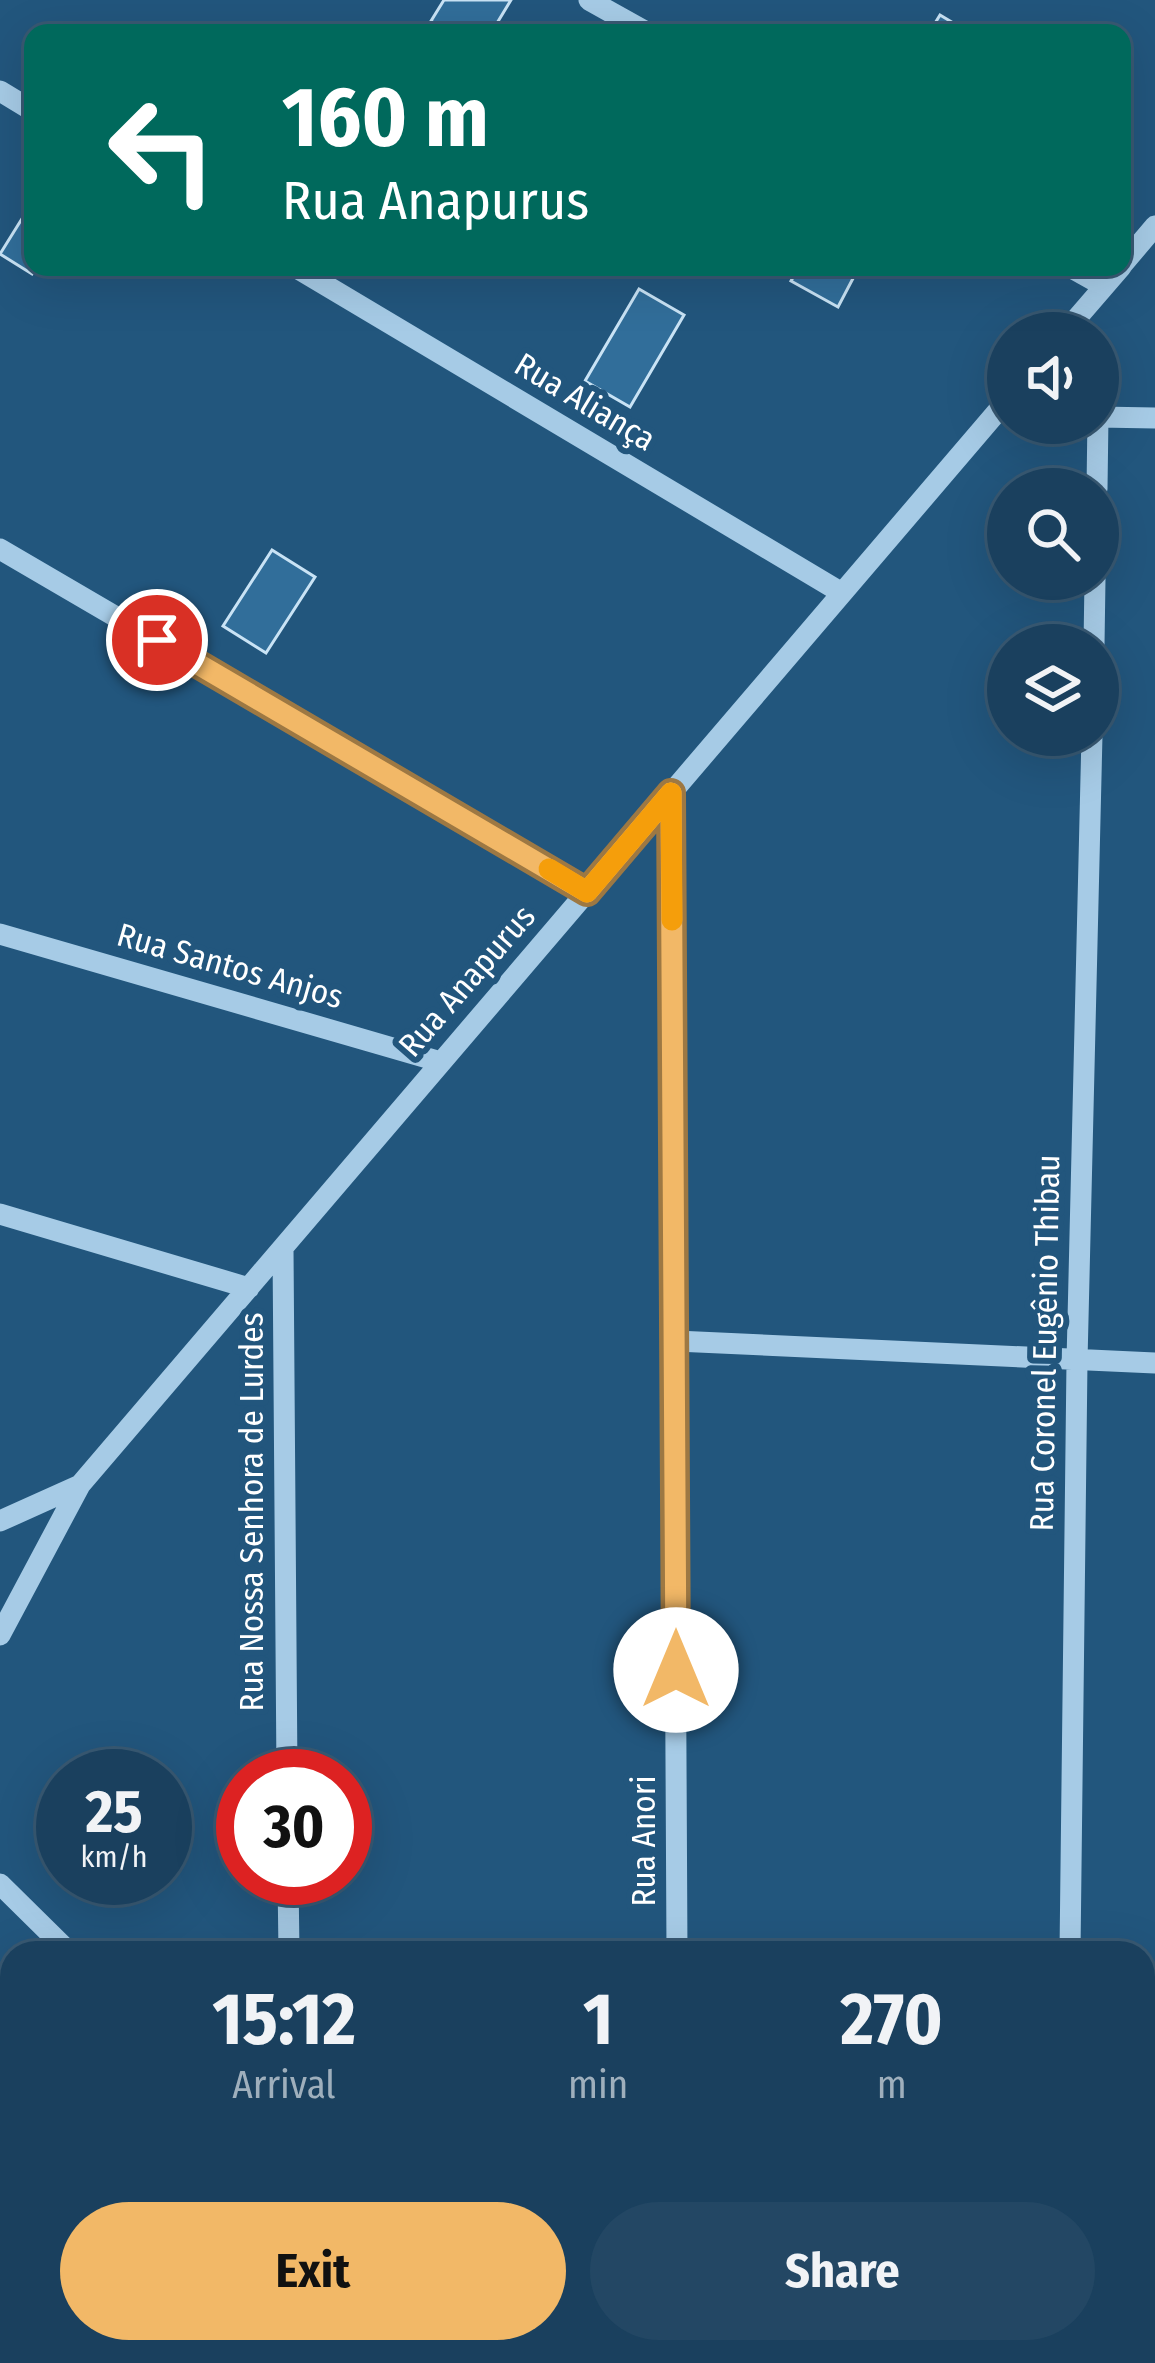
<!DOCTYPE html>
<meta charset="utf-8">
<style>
body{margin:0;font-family:"Fira Sans Condensed",sans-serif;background:#234764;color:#f1f3f6;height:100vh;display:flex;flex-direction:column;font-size:45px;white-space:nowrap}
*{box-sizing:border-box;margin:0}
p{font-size:39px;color:#9fafbc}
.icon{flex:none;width:66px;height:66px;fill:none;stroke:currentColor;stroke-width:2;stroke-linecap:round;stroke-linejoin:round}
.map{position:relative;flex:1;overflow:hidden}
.sheet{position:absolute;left:0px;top:1941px;width:1155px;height:423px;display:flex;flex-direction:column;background:#1a405e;border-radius:36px 36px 0 0;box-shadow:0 12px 48px #0002,0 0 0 3px #385973}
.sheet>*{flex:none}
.banner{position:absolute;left:24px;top:24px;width:1107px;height:252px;border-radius:24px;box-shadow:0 12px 48px #0002,0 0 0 3px #385973;background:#00695c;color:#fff;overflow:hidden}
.buttons{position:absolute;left:987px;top:312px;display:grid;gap:24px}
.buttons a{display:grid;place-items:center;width:132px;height:132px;border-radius:50%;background:#1a405e;box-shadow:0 12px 48px #0002,0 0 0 3px #385973;font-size:60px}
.speed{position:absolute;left:36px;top:1749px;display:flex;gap:24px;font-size:60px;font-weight:700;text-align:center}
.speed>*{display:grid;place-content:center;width:156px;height:156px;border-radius:50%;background:#1a405e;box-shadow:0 12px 48px #0002,0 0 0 3px #385973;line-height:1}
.speed small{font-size:30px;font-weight:400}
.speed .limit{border:18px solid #d22;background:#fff;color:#111}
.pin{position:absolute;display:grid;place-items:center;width:102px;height:102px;color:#fff;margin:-51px;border:6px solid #fff;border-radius:50%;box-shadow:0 3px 12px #0007}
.me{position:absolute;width:132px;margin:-66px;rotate:0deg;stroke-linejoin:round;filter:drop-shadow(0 0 9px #0008)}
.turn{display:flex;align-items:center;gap:42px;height:252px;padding:0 60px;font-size:54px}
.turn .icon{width:156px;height:156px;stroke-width:2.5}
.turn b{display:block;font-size:84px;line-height:102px}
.eta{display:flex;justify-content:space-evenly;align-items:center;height:204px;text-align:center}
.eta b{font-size:72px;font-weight:700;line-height:84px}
.cta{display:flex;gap:24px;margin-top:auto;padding:24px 60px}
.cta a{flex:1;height:138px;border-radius:72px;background:#f2b867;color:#111;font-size:48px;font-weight:700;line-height:138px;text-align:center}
.cta a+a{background:#234764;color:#f1f3f6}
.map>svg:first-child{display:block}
</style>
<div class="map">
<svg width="1155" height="2363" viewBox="0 0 1155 2363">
<rect width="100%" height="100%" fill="#22567d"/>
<path fill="#316e9a" stroke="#c9e3f5" stroke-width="3" d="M444,0h67l-20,33h-40l-20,-12z
M940,15l30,18h-41z
M33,201v66h3l-4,7 -32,-20z
M799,267h60l-21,40 -47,-26z
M639,289l45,26 -54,92 -45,-26z
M272,550l43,27 -49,76 -43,-27z"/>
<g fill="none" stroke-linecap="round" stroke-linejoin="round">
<path stroke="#a6cbe6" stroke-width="21" d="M589,0l59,33
M0,91l33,20
M1122,265l33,-39
M295,267l547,326
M1070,267l34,19
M1064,333l57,-66
M1099,417l56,1
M1097,489l1,-73
M0,549l587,343
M1094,645l1,-66
M671,793l6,1160
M0,934l441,128
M0,1214l249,74
M283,1248l4,528
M676,1341l479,22
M0,1521l80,-36 928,-1086
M0,1635l80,-150
M288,1878l1,75
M0,1884l70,69
M1070,1953l7,-592 15,-626
M1143,2195h12
M469,2352l10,11
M522,2363l11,-11
M1064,2363v-11"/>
</g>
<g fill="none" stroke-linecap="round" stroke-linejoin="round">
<defs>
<path id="route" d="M157,640l430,252 84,-99 5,877"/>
</defs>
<use href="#route" stroke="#9d7843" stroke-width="30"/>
<use href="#route" stroke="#f2b867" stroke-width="21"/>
<path stroke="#f59e0b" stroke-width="21" d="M549,869l38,23 84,-99 1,127"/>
</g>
<g text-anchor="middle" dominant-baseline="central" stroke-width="12" stroke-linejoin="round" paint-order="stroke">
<g font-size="33" fill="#fff" stroke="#22567d">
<text transform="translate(585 402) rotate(31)">Rua Aliança</text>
<text transform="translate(230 966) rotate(16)">Rua Santos Anjos</text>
<text transform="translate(467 981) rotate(-49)">Rua Anapurus</text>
<text transform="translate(1045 1343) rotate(-89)">Rua Coronel Eugênio Thibau</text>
<text transform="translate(252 1512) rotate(-90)">Rua Nossa Senhora de Lurdes</text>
<text transform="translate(644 1841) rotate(-90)">Rua Anori</text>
</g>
</g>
</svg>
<div class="buttons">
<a><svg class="icon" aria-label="sound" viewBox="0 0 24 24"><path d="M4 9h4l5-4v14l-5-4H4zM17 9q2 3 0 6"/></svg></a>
<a><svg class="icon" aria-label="search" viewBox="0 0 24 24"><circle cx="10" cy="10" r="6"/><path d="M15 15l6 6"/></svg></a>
<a><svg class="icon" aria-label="layers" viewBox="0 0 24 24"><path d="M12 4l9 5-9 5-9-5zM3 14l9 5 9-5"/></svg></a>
</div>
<div class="speed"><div>25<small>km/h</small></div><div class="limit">30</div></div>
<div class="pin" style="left:157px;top:640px;background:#d93025"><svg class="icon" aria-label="arrive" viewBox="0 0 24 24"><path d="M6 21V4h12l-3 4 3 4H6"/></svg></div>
<svg class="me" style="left:676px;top:1670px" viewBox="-20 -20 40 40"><circle r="19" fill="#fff"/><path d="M0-13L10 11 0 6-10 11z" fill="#f2b867"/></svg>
<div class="banner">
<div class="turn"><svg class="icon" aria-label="left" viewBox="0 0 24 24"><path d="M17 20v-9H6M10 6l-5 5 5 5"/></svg><div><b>160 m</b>Rua Anapurus</div></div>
</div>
<section class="sheet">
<div class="eta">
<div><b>15:12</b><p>Arrival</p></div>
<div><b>1</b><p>min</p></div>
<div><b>270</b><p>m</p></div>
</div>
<div class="cta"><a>Exit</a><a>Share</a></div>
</section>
</div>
